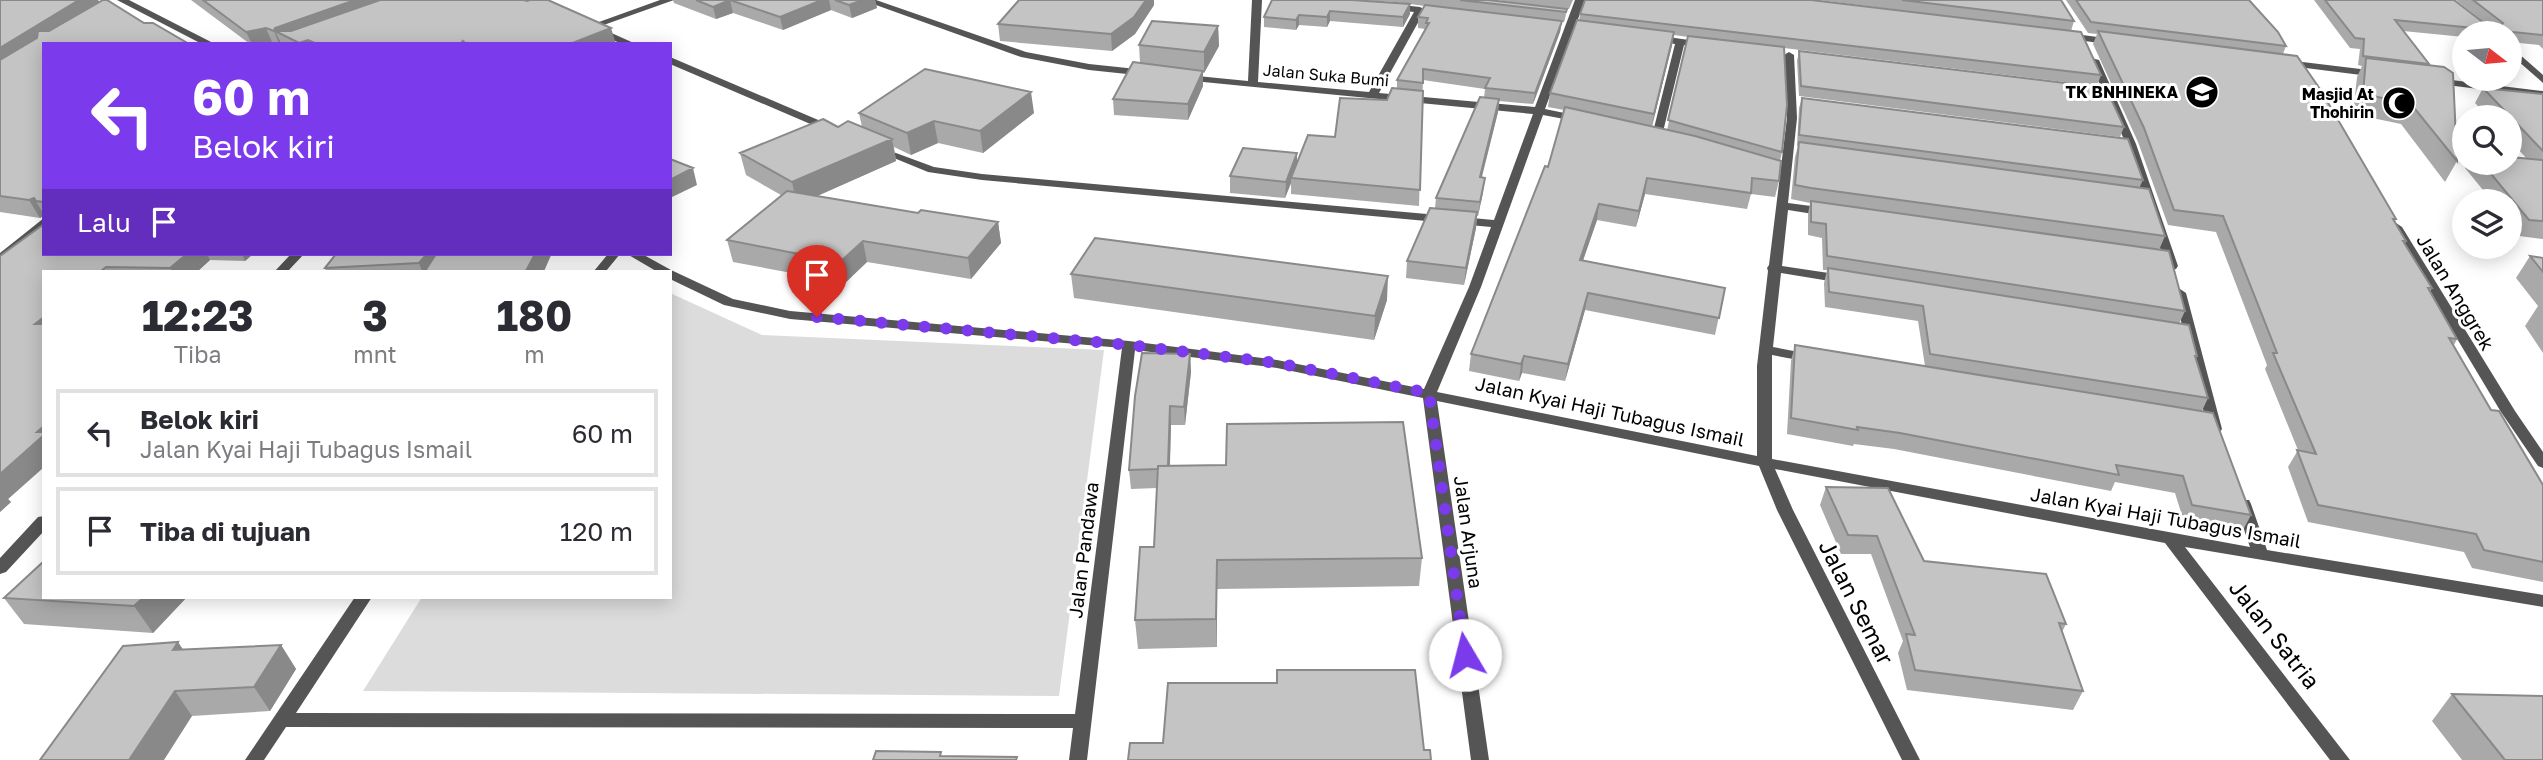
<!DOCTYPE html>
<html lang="id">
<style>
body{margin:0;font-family:"Golos Text",sans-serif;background:#f2f2f3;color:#2b2b33;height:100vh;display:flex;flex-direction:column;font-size:26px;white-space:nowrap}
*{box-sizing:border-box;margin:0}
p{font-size:23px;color:#7c7c81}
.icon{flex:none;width:38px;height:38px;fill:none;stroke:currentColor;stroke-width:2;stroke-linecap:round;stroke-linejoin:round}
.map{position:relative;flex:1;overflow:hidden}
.panel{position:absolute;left:42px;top:270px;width:630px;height:329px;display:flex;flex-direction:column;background:#fff;border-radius:0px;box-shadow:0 4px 18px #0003}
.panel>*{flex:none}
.guide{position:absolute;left:42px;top:42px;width:630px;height:214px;border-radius:0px;box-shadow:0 4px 18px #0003;background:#7c3aed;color:#fff;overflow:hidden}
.needle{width:46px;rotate:106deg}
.controls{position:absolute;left:2452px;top:21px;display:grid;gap:14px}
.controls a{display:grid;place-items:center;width:70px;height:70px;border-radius:50%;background:#fff;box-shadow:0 4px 18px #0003;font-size:35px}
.pin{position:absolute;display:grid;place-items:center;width:60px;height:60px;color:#fff;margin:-72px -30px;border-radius:50% 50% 50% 0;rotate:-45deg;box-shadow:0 0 7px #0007}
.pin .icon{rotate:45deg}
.me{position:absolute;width:77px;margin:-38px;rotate:352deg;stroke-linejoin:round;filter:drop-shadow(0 0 5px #0008)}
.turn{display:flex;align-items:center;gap:24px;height:147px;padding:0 35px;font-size:32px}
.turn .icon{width:91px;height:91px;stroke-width:2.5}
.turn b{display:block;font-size:49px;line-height:60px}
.then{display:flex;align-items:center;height:66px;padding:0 35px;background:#0003;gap:14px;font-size:26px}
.eta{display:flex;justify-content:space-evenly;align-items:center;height:119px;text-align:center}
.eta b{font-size:42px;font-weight:700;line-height:49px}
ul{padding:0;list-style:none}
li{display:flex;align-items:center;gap:21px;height:88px;margin:0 14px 10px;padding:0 21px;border:4px solid #e1e1e2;border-radius:0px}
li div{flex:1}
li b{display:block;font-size:26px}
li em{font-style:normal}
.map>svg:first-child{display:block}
</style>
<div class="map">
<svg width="2543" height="760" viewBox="0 0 2543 760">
<rect width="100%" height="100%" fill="#fff"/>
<path fill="#dcdcdc" d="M670,293l92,42 342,15 -45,346 -696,-5 59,-94h248z"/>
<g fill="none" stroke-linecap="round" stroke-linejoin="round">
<path fill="#555" fill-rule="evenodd" d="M117,0h12l86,44h-13z
M660,0h14l-76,27 38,17h-14l-27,-12 -1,-3 -4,1 -5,-3z
M862,0h14l150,52 63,12 57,6 5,3 -5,3 -57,-6 -68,-13z
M1252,0h10l-4,82 111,10 45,-80 -25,-3v-4l3,-1 28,3 5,3 -46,83 156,14 40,-107h10l-40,109 39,8 1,2 -5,3 -37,-7 -62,172 -44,105 320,64v-90l11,-95 -1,-3 2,-3 18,-147 -3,-63 5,-3 5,3 3,63 -9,85 38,5 6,4 -6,4 -38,-6 -6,56 60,9 6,4 -6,4 -61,-10 -8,74 41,8 2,3 -7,4 -37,-7v104l478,88 -15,-43 2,-4h12l2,4 16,46 276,45v12l-358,-60 165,213h-20l-165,-217 -390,-74 18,41 127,250h-18l-125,-250 -18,-44 -322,-65 52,359h-18l-48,-362 -146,-30 -142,-18 -48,410h-18l4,-32 -787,-1 -22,33h-19l110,-163h17l-76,116 779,1 47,-366 -332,-29 -66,-14 -54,-26v-8h-14l-29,-17h15l29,16 62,29 57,12 339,30 148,19 147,29 45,-102 22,-60 -509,-47 -54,-8 -56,-23 5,-3 57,21 48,7 512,46 39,-106 -350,-34 -1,-2 5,-3 61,6z
M2067,33l46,6 5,3 -5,3 -49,-7 -2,-2z
M1654,35l49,7 5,3 -5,3 -19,-3 -22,91 -5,3 -5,-3 23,-92 -24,-4 -2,-2z
M2510,46l33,29v8l-33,-29z
M670,57l167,71 1,2 -5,3 -4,-1 -159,-68z
M2091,58l8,2 37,84 42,122 -2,3 -4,1 -6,-4 -40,-122 -37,-84z
M2286,60l91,11 5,3 -5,3 -94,-12 -2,-2z
M2435,78l108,13v6l-112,-14 -1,-2z
M44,218v10l-40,34 -4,1v-10z
M2396,223l6,4 113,184 28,41v16l-5,-2 -37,-54 -111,-185z
M291,254h13l-16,17h-13z
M608,254h12l-14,17h-12z
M2180,289l6,4 36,136 -2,3h-10l-2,-3 -34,-136z
M44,516v15l-38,41 -6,2v-16l38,-41z"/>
</g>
<path fill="#a9a9a9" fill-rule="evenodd" d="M0,0h98l1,2 -55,42v172l-4,2 -40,-6z
M191,0h333l92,44h-340l-4,-2 -9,2h-13z
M673,0h202l2,8 -25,10 -21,-8 -48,20 -50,-17 -17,6 -42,-16z
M1272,0l138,14 -7,13 -73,-6 -3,6 -28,-2 -3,5 -32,-3v-10z
M1357,0h131l79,9 -2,10 -1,3h-2l-2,10 -27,72 -34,-3 -1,11 -16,65 1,15 -5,24h-1l-1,12 -12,57 -58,-7 1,-17 28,-53 1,-10 48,-100 1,-9 -62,-9 -4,126 -128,-12v-11l-6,15 -55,-5v-17l67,-12 90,-64 10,-12v-8l28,-51 -7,-1v-11l7,-11 -30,-4z
M1495,0h78l-4,9z
M1818,0h243l13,21 -3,10z
M2066,0h183l37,46 -3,8 113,165 -1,3 11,19 -1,3 27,44 -2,4 27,47 -3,6 37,65 52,75v97l-71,-14 -8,-16 -156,-30 -20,-55 10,-17 -33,-81 2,-4 -51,-133 -48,-7 -30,-83 -45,-98 4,-10 -9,-1z
M2314,0h140l35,26 -33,-26h87v49l-4,-4 -29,-3v-9h-46v4l-61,-6 26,33 -1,2 29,95 -12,21 -44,-58 -48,-10 4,-37 5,-11 -4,-1 2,-16 -10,-1z
M1154,5l-19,29 -23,17 -112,-10 -2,-17z
M1580,14l521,61 -4,11 -313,-38 -2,104 -2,9 -1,20 -4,16 -24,-3 -4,15 -102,-15 -9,33 -39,-7 -14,41 142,27 -10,47 -130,-25 -20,71 -43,-8 -3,8 -50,-10 2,-17 77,-187 16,-57 -16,-3 2,-14 29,-72zM1674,35l14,2 -21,93 -15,-3z
M1218,26l1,20 -15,27 -1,-1v14l-15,34 -74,-5 -1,-16 27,-36 -1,-18z
M1799,51l325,76 -4,10 -321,-41 -2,-35z
M2483,88l60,6v145l-24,-3 -9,-13v-22h-18l-27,-33 3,-5h42l16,-5 -16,-18v-23h-21l-14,-14z
M1802,98l341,82 -4,8 26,48 -6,14 26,61 -6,13 18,32 -1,3 12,39 -6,13 49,104 -9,17 -58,-10 -9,-29 -60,-11 -4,9 -217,-42 -40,-5 -1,2 -66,-12 4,-73 4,-16 130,21 -7,-45 -93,-14 -1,-24 3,-13h-4l-1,-32 -14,-3v-21l2,-11 -19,-4 4,-42 3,-11h-1l2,-38z
M859,113h175l-51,40 -45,-10 -27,12 -17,-8 2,14 -79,35 101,17 80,9 3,21 -30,36 -104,-17 -22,21 -112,-21 -6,-22 54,-45 -35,-20 -6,-22 98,-26h24z
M44,254h209l-8,7 -35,-1 -12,11h-154v196l-36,32 3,3 -11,10z
M551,255l-7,16h-218l-1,-3z
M2530,256l13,2v95l-18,-27 13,-20 -22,-28z
M1071,274l316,26 -13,40 -300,-42z
M1190,354l1,18 -6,53h-14l-1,41 252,92 -3,28 -202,3v58l-79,2 -3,-29 19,-73 3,-59 -26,1 -2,-19z
M1826,487l98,74 142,63 -4,8 21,59 -10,19 -166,-20 -9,-37 5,-12 -32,-87h-30l-21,-49z
M44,597h143l-34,36 -129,-9 -20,-26z
M281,645l15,24 -26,42 -78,5 -152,44 143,-110z
M2452,694l91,66h-81l-30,-39z"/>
<path fill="#898989" d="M79,0h19l4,6 -102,63v-21z
M355,0h45l-109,38 -16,-7 6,12 -2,1 -5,-13 1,-3z
M730,0l3,13 -17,6 -3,-12z
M822,0h7l2,10 -48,20 -3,-13z
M863,0h12l2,8 -25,10 -3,-13z
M1146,0h8v5l-19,29 -23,17 -1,-17z
M1410,4v10l-7,13v-10z
M1330,11v10l-3,6v-10z
M1299,15v10l-3,5v-10z
M1562,21l-2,11 -27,72 2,-11z
M1218,26l1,20 -15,27v-21z
M266,28l6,14 -9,2h-11l-6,-12z
M611,28l5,16h-46z
M1674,32l-2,14 -21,83 3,-15z
M308,40l2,4h-10l-1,-1z
M1203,71v15l-15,34v-16z
M1031,92l3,21 -51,40 -3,-22z
M1499,99l-1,13 -20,79 2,-14z
M934,121l4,22 -27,12 -4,-22z
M892,139l4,22 -99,44 -5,-23z
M1297,153v16l-6,9v5l-6,15 1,-16z
M693,168l4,17 -27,13v-18z
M1485,178l-2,14 -5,24 2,-14z
M1647,178l-2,16 -9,33 3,-16z
M34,198l10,17 -4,3 -11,-18z
M1599,204l-2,16 -20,57 3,-17z
M1477,212l-1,16 -12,57 2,-17z
M998,222l3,21 -30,36 -3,-21z
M863,241l4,21 -22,21 -5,-21z
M187,254h20l3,6 -12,11h-26l-2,-3z
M242,254h11l-8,7z
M427,254h27l-15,17h-17l-3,-8z
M535,254h16v1l-7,16h-18z
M1388,276l-1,24 -13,40 1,-24z
M1588,293l-3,17 -20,71 3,-17z
M44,317v21l-9,-14z
M1190,354l1,18 -6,53 -1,-18z
M1524,356l-2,17 -3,8 2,-17z
M1170,406l1,19 -2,63 -1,-19z
M44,426v41l-36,32 3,3 -11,10v-38l37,-42z
M1217,560v87l-1,-28z
M144,597h43l-34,36 -19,-27z
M178,642l17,25 -22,-17z
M281,645l15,24 -26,42 -16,-24z
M175,691l17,25 -28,44h-35z"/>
<path fill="#c4c4c4" stroke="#898989" stroke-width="2" d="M0,0h79l-79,48z
M103,0h4l37,23h9l36,21h-145v158l-8,-1 -2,-3 -5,2 -29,-4v-136l37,-22 1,-7h11z
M203,0h152l-80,28 -1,3 -8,-3 -20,4z
M380,0h144l3,1 3,-1h18l63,28 -41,16h-104l-3,-3 -3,3h-143l-9,-4 -9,3 -24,-12h16z
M696,0h126l-42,17 -50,-17 -17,7z
M835,0h28l-14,5z
M1019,0h127l-12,17 -23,17 -113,-10z
M1272,0h80l58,4 -7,13 -73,-6 -3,6 -28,-2 -3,5 -32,-3z
M1460,0h28l79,9 -1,3z
M1585,0h226l270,32 20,43 -521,-61z
M1902,0h159l13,21z
M2076,0h173l29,32 8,14 -195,-24z
M2325,0h129l34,26h12l3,-3 -30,-23h70v35l-148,-15 34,44 -66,-8 1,-17 -9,-1z
M1425,5l137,16 -27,72 -50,-5 5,-10 -67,-9v14l-26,-3 32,-57h-3l2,-5 -10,-1z
M1577,20l97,12 -20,82 -104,-21z
M1152,21l66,5 -14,26 -65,-7z
M2098,31l199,25 23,33 76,130h-3l13,22h-3l29,47h-4l29,51 -8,-1 42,72 8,1 44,74v77l-59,-12 -8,-16 -158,-29 -21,-55 19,4 -43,-101h4l-54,-137 -49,-6 -30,-82z
M1688,36l96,11 3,58 -5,47 -114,-32z
M1799,51l307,37 18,39 -323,-41z
M2366,58l78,9 9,6 4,88 -46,-57 -48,-10z
M1133,62l70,9 -15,33 -75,-5z
M925,69l106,23 -51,39 -46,-10 -27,12 -48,-20z
M1392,88l31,3 -3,99 -129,-12 17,-43 27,2 5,-39 47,2z
M2483,88l60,6v57z
M1480,97l19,2 -19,78 5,1 -5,24 -44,-4z
M1802,98l326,41 15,41 -344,-45z
M1565,107l130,29 86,25 -2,20 -27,-3 -1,15 -104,-15 -8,33 -40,-7 -19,56 145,28 -6,30 -131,-25 -20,71 -44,-8 -3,8 -50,-10 74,-188 3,1z
M823,119l15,8 10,-6 44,18 -100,43 -52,-29z
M1799,142l350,47 16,47 -354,-48 -16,-3z
M1243,148l54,5 -11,29 -56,-6z
M2510,157l33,3v61l-14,-1 -47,-57h28z
M670,159l23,9 -23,12z
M787,191l131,22 3,-3 77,12 -30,36 -105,-17 -23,21 -113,-22z
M1811,201l358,50 16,60 -358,-55 -1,-32 -15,-2z
M1430,208l47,4 -11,56 -59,-7z
M44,224v30h143l-17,14 -64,-1 -5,4h-57v46l-9,7h9v102l-7,6h7v3l-44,39v-218z
M1095,238l293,38 -13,40 -304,-42z
M336,254h91l-8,9 -94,5z
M436,254h99l-9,17h-101z
M2530,256l13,2v14z
M1828,268l361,57 8,31h-2l13,42 -278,-44 -7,-48 -94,-14z
M1795,345l418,68 38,102 -59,-10 -9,-29 -67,-11 3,10 -219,-42 -43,-6 1,3 -67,-12z
M1142,353l48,1 -6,53 -14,-1 -2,60h-10v3l-29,1 6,-74z
M1403,422l19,136 -205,2 -1,59 -81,1 5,-73h14l4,-81 68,-1 1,-41z
M1826,487l62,1 36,73 122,13 20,50 -7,-1 24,68 -168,-21 -9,-36 9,1 -38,-99 -29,-1z
M44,561v36h100l-10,9 -130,-8z
M178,642l-5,8 108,-5 -27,42 -79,4 -46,69h-89l83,-114z
M1277,670h138l9,80h6l1,10h-303l2,-17h33l5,-60h109z
M2452,694l91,2v64h-38z
M876,751l65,1 -1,4 77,1 -1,3h-143z"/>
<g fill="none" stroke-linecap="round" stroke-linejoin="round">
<path stroke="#7c3aed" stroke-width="12" stroke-dasharray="0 21.6" d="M817,317l312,28 148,18 152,30 36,262"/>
</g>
<defs>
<symbol id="school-disc" viewBox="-11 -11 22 22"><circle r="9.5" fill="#000" stroke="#fff"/><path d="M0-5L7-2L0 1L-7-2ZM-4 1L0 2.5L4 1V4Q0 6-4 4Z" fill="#fff"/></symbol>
<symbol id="mosque-disc" viewBox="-11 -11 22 22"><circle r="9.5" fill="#000" stroke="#fff"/><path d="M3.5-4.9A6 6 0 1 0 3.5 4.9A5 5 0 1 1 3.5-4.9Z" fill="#fff"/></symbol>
</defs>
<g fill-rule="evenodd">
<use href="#school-disc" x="2183" y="73" width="38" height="38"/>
<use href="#mosque-disc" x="2380" y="84" width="38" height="38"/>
</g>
<g text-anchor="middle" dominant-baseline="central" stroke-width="6" stroke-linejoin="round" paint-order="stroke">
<g font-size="16" fill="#000" stroke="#fff">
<text transform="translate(1326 75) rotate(5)">Jalan Suka Bumi</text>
</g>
<g font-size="16" font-weight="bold" fill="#000" stroke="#fff" text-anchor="end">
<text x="2178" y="92">TK BNHINEKA</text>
<text x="2374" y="94">Masjid At<tspan x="2374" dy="18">Thohirin</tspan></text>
</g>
<g font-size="19" fill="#000" stroke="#fff">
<text transform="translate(2456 292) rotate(59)">Jalan Anggrek</text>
<text transform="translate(1610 411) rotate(12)">Jalan Kyai Haji Tubagus Ismail</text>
<text transform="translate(2166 517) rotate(10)">Jalan Kyai Haji Tubagus Ismail</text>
<text transform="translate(1469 532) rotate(82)">Jalan Arjuna</text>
<text transform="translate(1083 550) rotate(-83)">Jalan Pandawa</text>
</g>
<g font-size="23" fill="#000" stroke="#fff">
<text transform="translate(1857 602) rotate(63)">Jalan Semar</text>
<text transform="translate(2275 634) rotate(52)">Jalan Satria</text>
</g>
</g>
</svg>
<div class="controls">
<a><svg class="needle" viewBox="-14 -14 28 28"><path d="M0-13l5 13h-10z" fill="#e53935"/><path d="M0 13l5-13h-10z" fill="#7c7c81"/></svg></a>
<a><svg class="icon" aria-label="search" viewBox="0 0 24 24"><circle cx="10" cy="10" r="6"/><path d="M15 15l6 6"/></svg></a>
<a><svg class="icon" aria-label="layers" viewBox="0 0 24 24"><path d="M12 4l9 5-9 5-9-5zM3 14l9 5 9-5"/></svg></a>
</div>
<div class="pin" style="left:817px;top:317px;background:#d93025"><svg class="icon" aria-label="arrive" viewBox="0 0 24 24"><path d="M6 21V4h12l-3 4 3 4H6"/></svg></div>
<svg class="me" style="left:1465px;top:655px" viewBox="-20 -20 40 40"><circle r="19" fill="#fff"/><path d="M0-13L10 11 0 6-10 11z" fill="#7c3aed"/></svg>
<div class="guide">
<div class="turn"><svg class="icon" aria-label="left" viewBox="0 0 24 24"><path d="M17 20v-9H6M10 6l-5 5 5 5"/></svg><div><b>60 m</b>Belok kiri</div></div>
<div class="then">Lalu<svg class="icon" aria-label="arrive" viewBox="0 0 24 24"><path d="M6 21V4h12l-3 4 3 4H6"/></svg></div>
</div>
<section class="panel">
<div class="eta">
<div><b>12:23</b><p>Tiba</p></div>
<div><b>3</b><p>mnt</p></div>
<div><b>180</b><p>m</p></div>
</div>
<ul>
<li><svg class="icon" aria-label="left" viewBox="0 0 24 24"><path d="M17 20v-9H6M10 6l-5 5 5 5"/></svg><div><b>Belok kiri</b><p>Jalan Kyai Haji Tubagus Ismail</p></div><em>60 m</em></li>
<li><svg class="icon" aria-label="arrive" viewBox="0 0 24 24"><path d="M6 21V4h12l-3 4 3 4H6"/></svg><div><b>Tiba di tujuan</b></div><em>120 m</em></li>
</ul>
</section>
</div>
